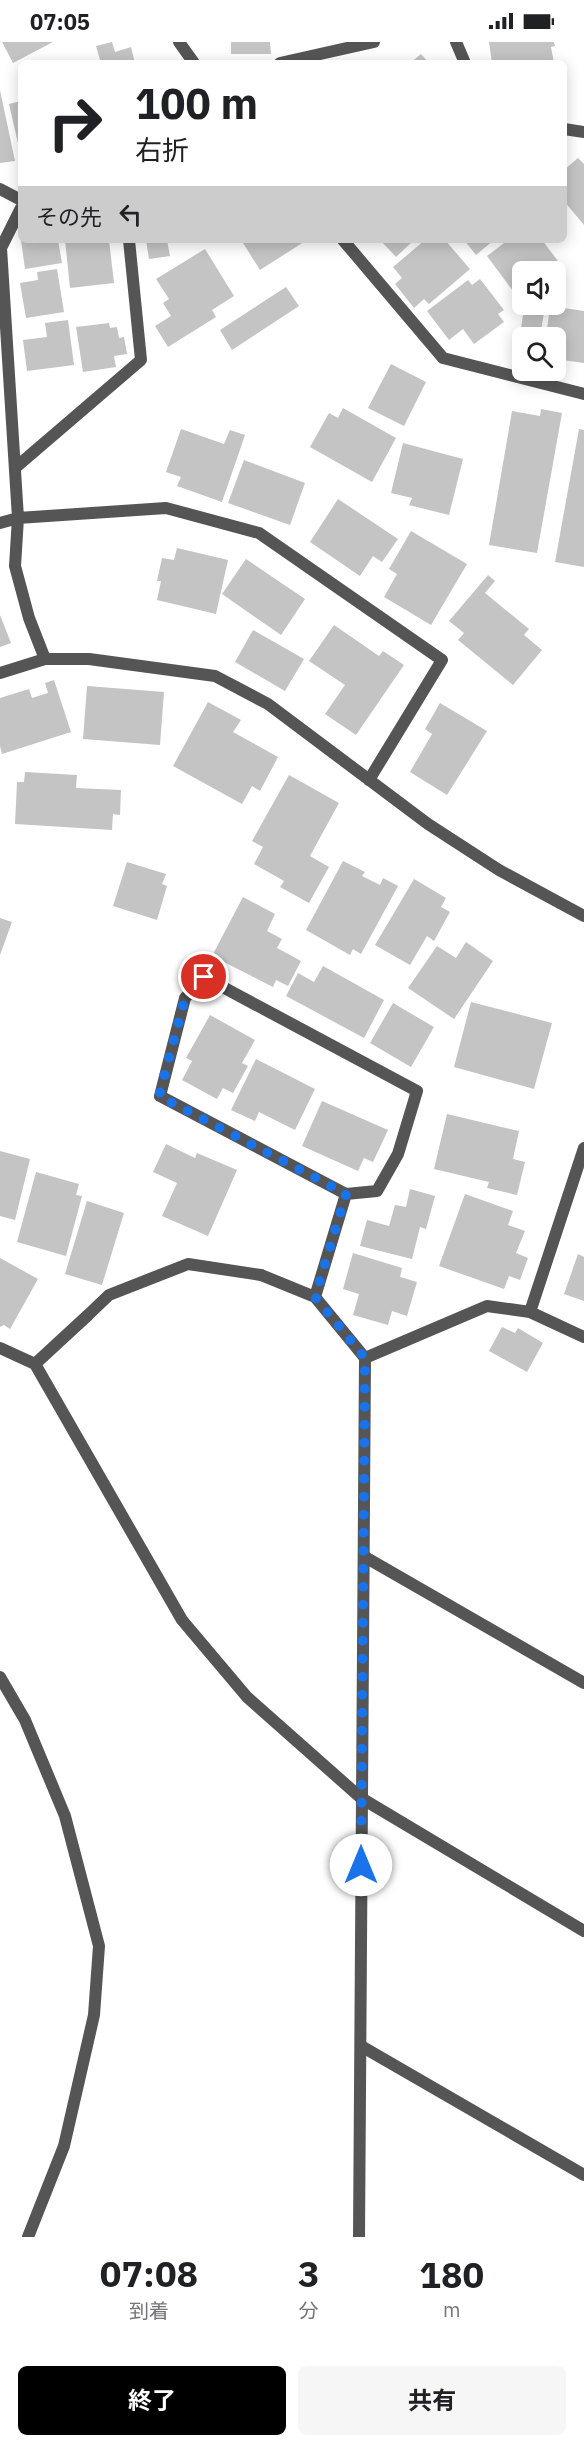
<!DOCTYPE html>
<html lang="ja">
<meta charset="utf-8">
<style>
body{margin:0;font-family:"IBM Plex Sans","Noto Sans JP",sans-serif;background:#f6f6f6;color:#202124;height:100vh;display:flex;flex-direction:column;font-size:22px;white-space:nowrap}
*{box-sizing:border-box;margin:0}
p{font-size:20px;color:#757577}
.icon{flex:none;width:33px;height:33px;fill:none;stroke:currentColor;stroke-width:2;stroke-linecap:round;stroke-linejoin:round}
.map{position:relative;height:2195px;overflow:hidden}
.panel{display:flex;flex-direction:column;background:#fff;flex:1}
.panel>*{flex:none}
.guide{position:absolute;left:18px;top:18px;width:549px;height:183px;border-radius:9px;box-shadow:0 3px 15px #0003;background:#fff;color:#202124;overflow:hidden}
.buttons{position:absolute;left:512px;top:219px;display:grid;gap:12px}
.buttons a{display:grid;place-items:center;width:54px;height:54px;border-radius:9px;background:#fff;box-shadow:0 3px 15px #0003;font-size:30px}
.pin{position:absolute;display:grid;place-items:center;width:51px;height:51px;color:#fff;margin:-26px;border:3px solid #fff;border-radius:50%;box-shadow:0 2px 6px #0007}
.me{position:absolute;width:66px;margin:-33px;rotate:0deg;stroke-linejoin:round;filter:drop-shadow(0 0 4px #0008)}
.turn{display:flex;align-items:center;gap:21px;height:126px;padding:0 18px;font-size:27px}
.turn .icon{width:78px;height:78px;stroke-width:2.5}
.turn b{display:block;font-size:42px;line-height:51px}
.then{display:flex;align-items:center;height:57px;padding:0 18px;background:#0003;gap:12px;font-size:22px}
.eta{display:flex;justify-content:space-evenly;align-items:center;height:102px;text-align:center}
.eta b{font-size:36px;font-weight:700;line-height:42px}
.cta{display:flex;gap:12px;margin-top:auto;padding:12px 18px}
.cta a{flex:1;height:69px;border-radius:9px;background:#000;color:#fff;font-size:24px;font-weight:700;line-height:69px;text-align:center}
.cta a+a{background:#f6f6f6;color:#202124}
.status{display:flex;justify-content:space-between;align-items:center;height:42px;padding:0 30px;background:#fff;direction:ltr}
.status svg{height:16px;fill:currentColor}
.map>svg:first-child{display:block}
</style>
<div class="status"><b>07:05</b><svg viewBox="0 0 49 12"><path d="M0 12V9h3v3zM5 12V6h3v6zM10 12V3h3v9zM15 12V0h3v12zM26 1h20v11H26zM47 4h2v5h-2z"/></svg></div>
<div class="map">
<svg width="584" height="2195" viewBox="0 0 584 2195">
<rect width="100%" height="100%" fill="#fff"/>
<path fill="#c4c4c4" d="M2,0h51l-40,21z
M112,0l3,10 16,-5 4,16h-45l10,-3 -4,-14z
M231,0h39l1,12h-40z
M489,0h65l1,4 -4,1 3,16h-62z
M421,12l8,9h-19z
M0,48l15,71 -15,2z
M21,59v51h-1l-11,-48z
M578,116l6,6v61l-20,-24v-31z
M21,198h37l4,23 -37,6z
M65,198h44l5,43 -44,5z
M146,198h21l3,16 -21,3z
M247,198h60l-47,30 -17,-27z
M380,198h34l-18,17z
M425,198h20l25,29 -41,35 -5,-5 -10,9 -19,-24 7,-6 -9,-11z
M464,198h30l-18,15z
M508,198h34l16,21 -6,4 10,12 -7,5v-10h-33v31l-35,-47z
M205,207l29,47 -22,14 4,7 -48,30 -13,-21 16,-10 -8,-13 6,-4 -13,-20z
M57,227l7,43 -38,6 -6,-35 18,-3 -1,-8z
M480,237l24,31 -6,4 6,8 -30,22 -11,-15 -14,11 -22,-29 41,-31 4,5z
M286,245l13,19 -67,44 -12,-20z
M550,264l34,5v52l-29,-4v-21h-9z
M524,266l20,4 -4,26h-18v4h-3z
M68,278l6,45 -47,6 -4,-31 24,-3 -2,-14z
M109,281l1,5 7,-1 2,11 5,-1 3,17 -13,2 2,11 -33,5 -7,-45z
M391,322l35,18 -22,44 -36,-18z
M343,366l53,30 -24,44 -62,-35 19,-34 9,5z
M541,367l21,4 -25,140 -48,-8 23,-134 28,5z
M181,387l43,15 6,-14 15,5 -23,67 -45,-16 4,-9 -15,-5z
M579,387l5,1v137l-29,-5z
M403,401l60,16 -14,56 -40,-10 3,-7 -21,-5z
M244,418l61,23 -15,42 -62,-22z
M338,457l60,40 -16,23 -9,-6 -13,20 -50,-34z
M411,489l56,33 -36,61 -47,-28 13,-23 -8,-5z
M177,506l51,12 -12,54 -59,-14 4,-19h-4l5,-23 12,2z
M246,517l59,40 -24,36 -59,-41z
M488,533l7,6 -10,12 44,36 -5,6 18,15 -29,35 -55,-45 6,-7 -15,-12z
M0,573l11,28 -11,4z
M334,583l45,31 4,-5 21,14 -48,70 -31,-21 20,-29 -36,-24z
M253,588l51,29 -19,32 -50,-29z
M54,638l17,52 -69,22 -2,-8v-48l29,-9 3,9 16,-5 -3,-10z
M87,644l77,6 -4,53 -77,-6z
M208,660l33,18 -8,12 45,25 -18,34 -8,-5 -10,18 -69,-38z
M440,661l47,28 -40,64 -37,-23 22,-38 -7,-5z
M25,730l52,3 -1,13 45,2 -1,25 -7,-1 -1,16 -97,-6 2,-42h7z
M289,733l50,28 -29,53 19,11 -20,36 -29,-16 4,-6 -30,-17 9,-17 -11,-6z
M343,819l22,11 -3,4 18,9 3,-7 15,8 -37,68 -8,-5 -3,6 -44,-25z
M127,820l39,12 -4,10 5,2 -10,34 -44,-14z
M414,837l32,19 -5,9 9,5 -16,29 -7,-5 -17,29 -35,-20z
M243,855l32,17 -8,17 15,8 -5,9 24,13 -13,25 -12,-6 -3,7 -61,-31z
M0,876l12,4 -12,33z
M466,900l27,19 -39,58 -46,-31 29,-42 19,12z
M323,924l61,34 -20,38 -78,-42 12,-23 16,9z
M471,960l81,21 -18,66 -80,-22z
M393,961l41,24 -23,40 -41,-24z
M210,973l45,25 -13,23 6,3 -15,27 -10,-5 -6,11 -35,-19 10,-19 -6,-3z
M256,1017l59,30 -20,41 -36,-18 -4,9 -24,-11z
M322,1059l66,29 -15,32 -9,-4 -6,13 -56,-25z
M447,1072l72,17 -6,28 12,3 -8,33 -30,-7 2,-6 -55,-13z
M166,1102l29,14 2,-5 40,17 -29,66 -46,-20 15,-33 -24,-11z
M0,1109l30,8 -15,61 -15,-4z
M36,1130l43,12 -3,11 6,1 -16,60 -49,-14z
M410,1147l25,7 -9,33 -6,-2 -8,32 -52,-13 7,-26 22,6 6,-21 11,2z
M465,1152l48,17 -5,14 17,6 -9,22 12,5 -8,22 -11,-4 -5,13 -65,-23z
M87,1159l37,12 -22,72 -37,-11z
M353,1211l49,15 -2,9 17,5 -10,34 -15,-5 -4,14 -35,-10 6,-21 -16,-5z
M578,1212l6,3v44l-20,-7z
M0,1216l38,21 -28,50 -6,-4 -4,2z
M502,1285l13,6 3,-5 25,15 -16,29 -38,-21z"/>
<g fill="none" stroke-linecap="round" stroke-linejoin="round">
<path stroke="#555" stroke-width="12" d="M15,426l126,-108 -12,-120
M87,1274l22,-21 79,-31 73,11
M365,1515l219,126
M361,1756l223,133
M361,2004l223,129"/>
<path stroke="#555" stroke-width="12" d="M179,0l15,21
M456,0l9,21
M280,21l94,-21
M564,87l20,3
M0,147l21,11
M21,166l-20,40 17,270 -3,48 14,52 16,41
M343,198l100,118 141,36
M0,481l18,-5 148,-10 93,25 183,127 -73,120
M0,631l45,-14h44l126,17 53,28 160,120 71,46 85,46
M261,1233l54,22 50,61 -6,879
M315,1255l31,-103 31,-3 21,-37 19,-63 -213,-114 -19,21 -25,98 186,98
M530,1270l54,-164
M0,1306l35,16 147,256 65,77 114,101
M365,1316l122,-52 43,6 54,25
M35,1322l52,-48
M0,1635l25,43 40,96 34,130 -5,69 -30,131 -36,91"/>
</g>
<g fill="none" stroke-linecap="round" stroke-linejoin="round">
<path stroke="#1a73e8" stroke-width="10" stroke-dasharray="0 18" d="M204,935l-19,21 -26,98 187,98 -31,103 50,61 -4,507"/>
</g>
</svg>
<div class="buttons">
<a><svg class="icon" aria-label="sound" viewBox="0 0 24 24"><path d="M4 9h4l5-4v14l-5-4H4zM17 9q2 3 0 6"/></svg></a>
<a><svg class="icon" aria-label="search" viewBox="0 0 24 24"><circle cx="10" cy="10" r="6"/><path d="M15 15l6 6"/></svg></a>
</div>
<div class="pin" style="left:204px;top:935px;background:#d93025"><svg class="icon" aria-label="arrive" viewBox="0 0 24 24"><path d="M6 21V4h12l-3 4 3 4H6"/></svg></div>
<svg class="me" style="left:361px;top:1823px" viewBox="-20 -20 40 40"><circle r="19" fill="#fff"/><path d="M0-13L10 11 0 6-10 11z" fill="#1a73e8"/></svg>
<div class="guide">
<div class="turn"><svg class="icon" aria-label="right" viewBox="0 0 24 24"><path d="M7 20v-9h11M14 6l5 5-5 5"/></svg><div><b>100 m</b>右折</div></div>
<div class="then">その先<svg class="icon" aria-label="left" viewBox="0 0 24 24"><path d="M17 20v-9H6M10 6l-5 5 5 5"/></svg></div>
</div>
</div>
<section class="panel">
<div class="eta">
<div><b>07:08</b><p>到着</p></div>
<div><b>3</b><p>分</p></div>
<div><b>180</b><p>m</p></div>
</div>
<div class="cta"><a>終了</a><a>共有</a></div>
</section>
